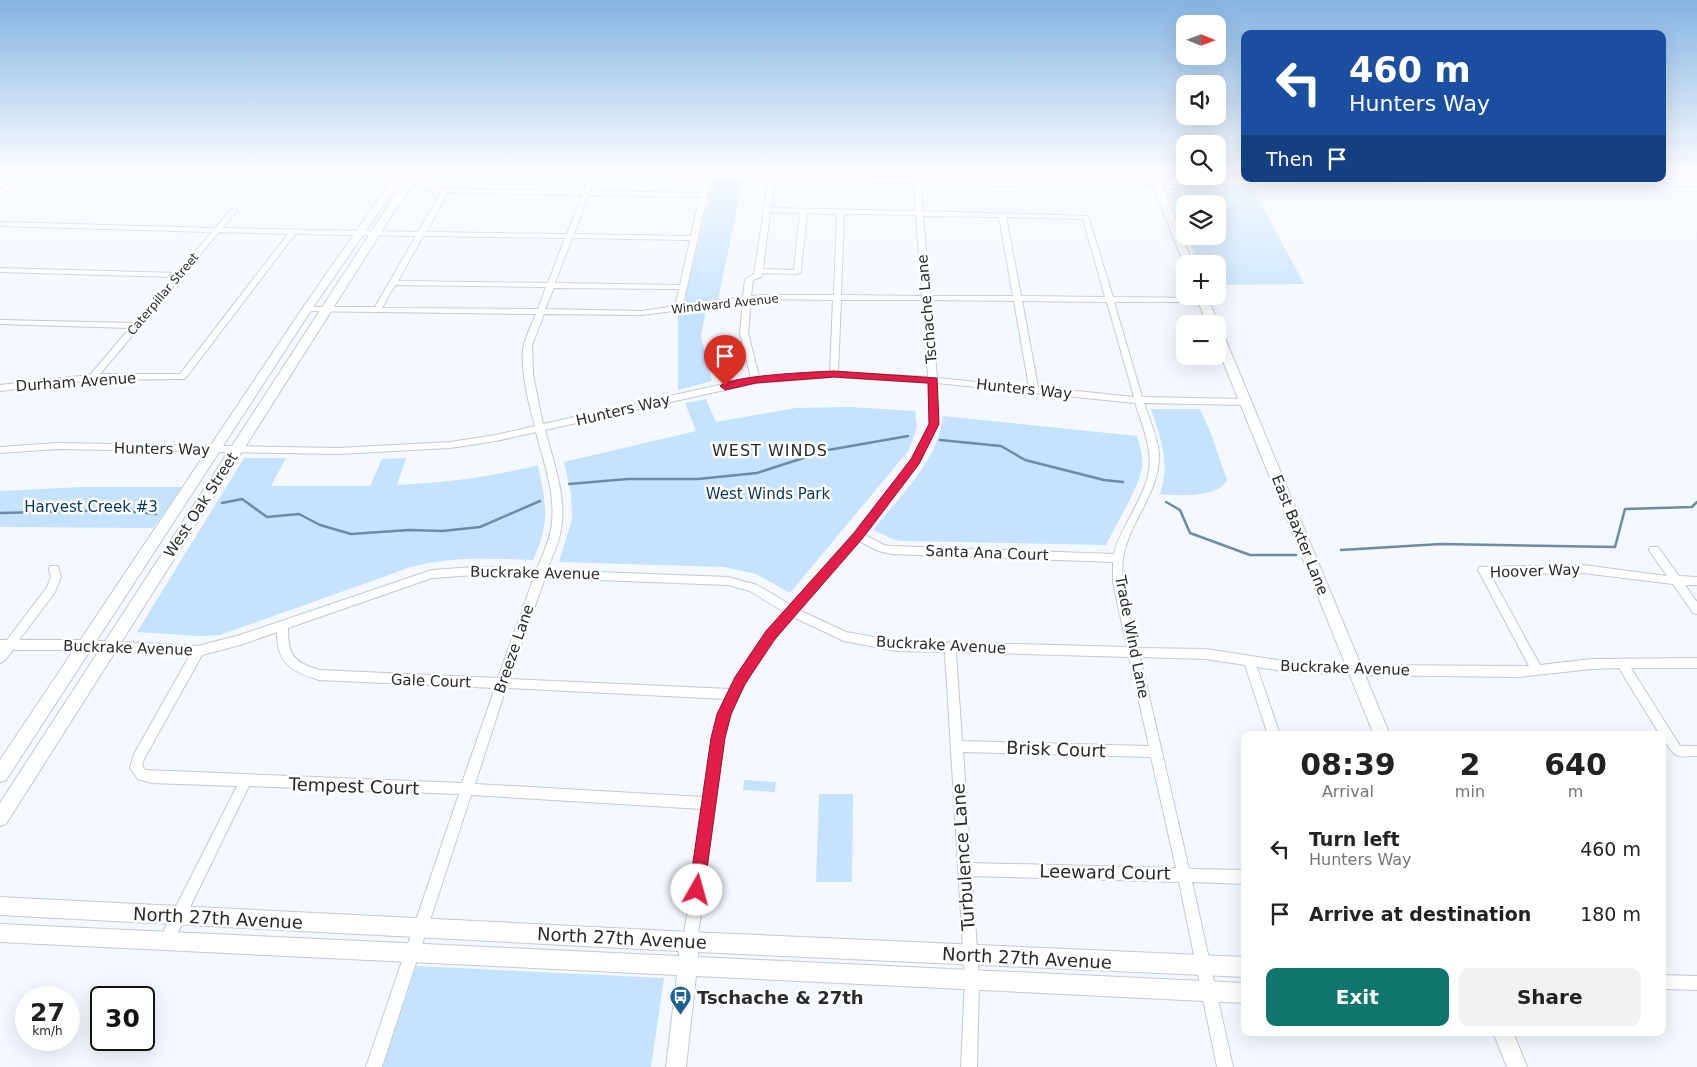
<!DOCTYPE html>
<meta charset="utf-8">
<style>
body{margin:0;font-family:"DejaVu Sans",sans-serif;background:#f2f2f2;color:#222;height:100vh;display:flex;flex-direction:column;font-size:19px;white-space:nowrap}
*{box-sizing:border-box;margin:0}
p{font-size:16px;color:#767676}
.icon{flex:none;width:28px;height:28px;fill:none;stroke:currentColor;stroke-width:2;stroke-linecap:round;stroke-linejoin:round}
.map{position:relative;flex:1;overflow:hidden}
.panel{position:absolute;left:1241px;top:731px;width:425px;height:305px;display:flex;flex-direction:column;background:#fff;border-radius:10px;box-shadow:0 5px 20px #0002}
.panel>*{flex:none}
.hud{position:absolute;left:1241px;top:30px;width:425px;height:152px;border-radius:10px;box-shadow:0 5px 20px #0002;background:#1a4fa0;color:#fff;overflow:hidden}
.needle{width:32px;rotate:91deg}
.fabs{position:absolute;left:1176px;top:15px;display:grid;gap:10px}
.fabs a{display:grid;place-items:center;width:50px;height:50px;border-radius:10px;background:#fff;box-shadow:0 5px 20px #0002;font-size:25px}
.speed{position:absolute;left:15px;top:986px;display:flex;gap:10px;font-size:25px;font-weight:700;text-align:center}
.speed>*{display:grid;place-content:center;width:65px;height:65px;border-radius:50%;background:#fff;box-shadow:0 5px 20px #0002;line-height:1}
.speed small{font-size:12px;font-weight:400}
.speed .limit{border:2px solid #111;border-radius:8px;background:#fff;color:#111}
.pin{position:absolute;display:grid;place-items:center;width:42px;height:42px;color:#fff;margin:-51px -21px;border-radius:50% 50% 50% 0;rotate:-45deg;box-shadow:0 0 5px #0007}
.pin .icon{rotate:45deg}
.me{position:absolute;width:55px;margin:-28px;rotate:7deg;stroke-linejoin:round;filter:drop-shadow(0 0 4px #0008)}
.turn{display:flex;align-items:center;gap:18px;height:105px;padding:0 25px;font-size:22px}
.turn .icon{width:65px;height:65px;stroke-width:2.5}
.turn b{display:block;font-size:35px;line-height:42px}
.then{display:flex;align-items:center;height:48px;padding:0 25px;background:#0003;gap:10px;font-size:19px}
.eta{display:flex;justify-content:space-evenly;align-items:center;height:85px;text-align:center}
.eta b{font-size:30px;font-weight:700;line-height:35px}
.action{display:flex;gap:10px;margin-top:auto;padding:10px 25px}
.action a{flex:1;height:58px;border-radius:10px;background:#0f766e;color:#fff;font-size:20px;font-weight:700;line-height:58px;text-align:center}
.action a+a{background:#f2f2f2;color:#222}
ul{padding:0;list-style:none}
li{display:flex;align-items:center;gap:15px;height:65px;padding:0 25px}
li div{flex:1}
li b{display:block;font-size:19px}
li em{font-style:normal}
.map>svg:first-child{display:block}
</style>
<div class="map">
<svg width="1697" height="1067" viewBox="0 0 1697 1067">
<rect width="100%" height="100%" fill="#f4f9ff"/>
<path fill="#c5e3ff" d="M713,179l30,1 -25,120 -34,4z
M1251,185l53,99 -86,1v-21h-19l-12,-28h31v-32h-33v27l-13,-30 -2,-12 9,-3z
M706,309l-5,27 11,45 -34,9v-77z
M706,399l10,23 80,-14 53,-1 66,4 2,16 -8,23 -119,143 -34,-19 -32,-7 -165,-5 13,-43 -1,-25 -7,-32 132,-31 -11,-28z
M1151,409h49l11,25 16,46c-9,18 -49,16 -67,14 11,-31 0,-56 -9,-85z
M943,416l194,20c3,10 6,20 5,31 -3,21 -26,57 -36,78l-201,-4 -10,-1 -22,-10c28,-35 65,-69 70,-114z
M244,458h42l-15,28h99l12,-27 24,-1 -9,27c47,-2 95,-8 141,-20 8,40 13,56 -5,95 -45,-1 -78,-4 -122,7l-191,68 -22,1 -61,-4z
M81,487h102l-30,41 -153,-1v-36z
M744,780l32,2 -1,10 -32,-2z
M819,794h34l-1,88h-36z
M416,966l248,12 -13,89h-268z"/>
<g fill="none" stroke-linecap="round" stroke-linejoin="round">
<path stroke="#6d8ba6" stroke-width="2.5" d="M940,440l61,6 24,14 79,20 19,2
M569,484l59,-5h70l59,-6 71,-23 80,-14
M1166,502l14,8 10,23 60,22h46
M222,503l20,-4 25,18 32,-3 21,11 31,9 58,-4 33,1 38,-4 60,-26
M0,513l116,-3 40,4
M1341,550l100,-6 174,3 10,-38 67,-2 5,-5"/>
<defs>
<path id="street" d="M346,169h20c-6,4 -22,6 -28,2z
M594,169l3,2 -7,20 111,2 6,-24h6l-30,136 60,-8 2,-18 9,-5 14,-90 3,-2 3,2 -3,24 145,3 -3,-42h6l4,42 165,5 25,81 89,1 4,2 -4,2h-88l28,95 103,2 4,3 -4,3 -101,-2c5,15 14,36 15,51 1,39 -30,67 -36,104 -4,27 9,63 15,90l68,1 84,13 69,3 170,1 -51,-96 1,-3 104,-2 84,11 -18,-26 1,-3h8l21,29 18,1v8h-12l12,17v12l-4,-1 -20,-29 -90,-11 -93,1 50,91 52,-6 105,-1v10h-66l49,78h17v10c-14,0 -21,4 -29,-10 -3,-4 -5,-6 -6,-11h-2l-41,-67 -27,1 -74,8 -159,-2 -69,-3 -33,-5 23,68h-12l-23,-70 -39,-6 -66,-2 49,212 56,1v14l-53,-2 41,185h-16l-38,-185 -207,-6 7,103 -2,88h-16l4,-88 -20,-327 -48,-1 -53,-10 -51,-24c-32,37 -57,73 -69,121l-27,204 -2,5 -5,2 -5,-2 -2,-5 19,-133 -231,-14 -89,272h-16l93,-273 -210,-8 -78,160 -5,2 -5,-2 -2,-5 2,-5 76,-150 -85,-3 -14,-4 -8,-11 4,-14 56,-99 -105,-5h-72l-9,11 -4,2v-23h7l40,-53 4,-10 -2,-8 1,-3h8l3,11 -6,15 -36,48h66l113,6 42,-11 192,-65 43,-3 62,2c5,-13 12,-27 14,-40 6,-32 -7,-66 -15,-97l-40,9 -46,7 -112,6 -281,-5 -57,4v-6l57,-4 281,5 112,-6 46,-7 39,-9c-6,-21 -16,-61 -11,-82 3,-10 8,-20 12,-30l-232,-3 -1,-2 4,-2h68l41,-71 -121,-2 -110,145 -92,1 -93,11v-6l90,-10 40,-47 -130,-4v-4l134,3 39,-46 -173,-5v-4l177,5 35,-41 -212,-6v-4l215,6 17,-19 2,-1 3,2 -14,18 195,4 23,-40 -14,-1v-2l156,2 8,-20zM448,192l134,3 -15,39 -141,-2zM588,195l112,2 -9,39 -117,-2zM770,212l30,1 -6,57 -31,-1zM807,213l30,1 -3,81h-70l-13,1 2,-16 8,-3 1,-4 35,1 4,-2zM844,214l72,1 6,81 -81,-1zM923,216l76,1 14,79h-83zM1006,217l77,2 22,78 -84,-1zM219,232l69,2 -108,140h-80zM423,236l142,2 -17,45 -150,-2zM572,238l118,2 -10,45 -125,-2zM395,285l151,2 -8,22 -156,-1zM554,288l125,1 -4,17 -33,5 -97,-2zM764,299l69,1 -3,72 -71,5 -11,-44 3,-32zM841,300h82l5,77 -90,-5zM930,300l84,1 15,86 -92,-9zM1022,301l85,1 27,95 -96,-10zM743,302l-3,31 11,45 -208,46 -10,-49 -1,-30 12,-31 98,1zM834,377l95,6 1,41 -18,35 -58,74 -63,72 -34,-20 -29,-8 -181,-7c5,-13 12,-27 14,-41 6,-32 -8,-68 -16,-99l211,-47zM937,383l198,20c5,15 12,32 14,49 6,37 -27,68 -35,102l-222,-8 -8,-1 -19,-10 54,-72 19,-39zM859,541l19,10 14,3 221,8v20l14,65 -230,-6 -51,-9 -47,-22zM475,575l59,2 -36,101 -179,-8c-26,-8 -31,-15 -31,-42l144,-50zM545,578l183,7 22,6 34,21c-21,24 -38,49 -54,77l-221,-10zM277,632c0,32 14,39 42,48l176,8 -33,95 -317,-13 -3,-4 2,-7 58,-104 38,-10zM956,652l173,5 20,89 -187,-5zM506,688l219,11c-14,31 -17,64 -21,98l-229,-13zM963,752l188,5 25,111 -205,-5z
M14,180l5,1 -19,16v-6z
M1662,975l35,1v14l-35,-1z"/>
<path id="secondary" d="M378,169l15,1v-1h8l2,3 -2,8 -89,129 -306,471 -6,2v-22l302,-451 85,-122 1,-7 -1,-5z
M430,169h27c-6,4 -13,3 -20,4 -14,2 -23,10 -31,20l-400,631 -6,2v-23l397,-611 18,-18z
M498,169h87l418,11 147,-1 -4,-10h9l4,10 538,1v6l-346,-3 -189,1 31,80h-8v2l-33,-82 -149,2 -500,-14z
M833,169c12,-1 55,-4 64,3l-5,3 -54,-3z
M1196,296h10l13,28 -1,1v-1h-11z
M1218,333l6,3 166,399h-16l-156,-386z
M0,897l690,35 555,25v20l-547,-25v5l547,26v20l-549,-27 -10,91h-20l11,-92 -677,-33v-18l679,32v-5l-679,-36z
M1493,1032h20l14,35h-20z"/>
</defs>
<use href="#street" stroke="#c3c9d0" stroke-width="2"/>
<use href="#secondary" stroke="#c3c9d0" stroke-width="2"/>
<use href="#street" fill="#fff" fill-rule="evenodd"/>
<use href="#secondary" fill="#fff" fill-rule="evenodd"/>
</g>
<linearGradient id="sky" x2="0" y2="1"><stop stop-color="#83b4e2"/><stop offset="0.53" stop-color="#fafcff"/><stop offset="1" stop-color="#fafcff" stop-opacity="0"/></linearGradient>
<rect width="1697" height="318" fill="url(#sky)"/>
<path fill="#e11d48" stroke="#92132f" d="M834,371l103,7 2,46 -20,40 -57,75 -87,100 -30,45 -14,30 -6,24 -21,152 -2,5 -5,2 -6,-2 -2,-5 22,-152 6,-24 18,-37 31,-46 88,-98 57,-74 18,-35 -1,-41 -94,-6 -78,6 -31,7 -5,-4c12,-11 94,-14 114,-15z"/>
<defs>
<symbol id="bus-pin" viewBox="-11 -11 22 30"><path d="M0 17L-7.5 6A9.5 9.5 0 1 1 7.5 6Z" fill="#1e5f95" stroke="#fff"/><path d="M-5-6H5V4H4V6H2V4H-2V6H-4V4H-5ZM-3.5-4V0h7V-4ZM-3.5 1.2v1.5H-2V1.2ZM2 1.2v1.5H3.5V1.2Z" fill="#fff"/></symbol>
</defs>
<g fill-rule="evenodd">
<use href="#bus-pin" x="668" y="984" width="25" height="34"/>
</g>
<g text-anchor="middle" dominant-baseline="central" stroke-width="5" stroke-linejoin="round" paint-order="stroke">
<g font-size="12" fill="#282a2d" stroke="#fff">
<text transform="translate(163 294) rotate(-50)">Caterpillar Street</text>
<text transform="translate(725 304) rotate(-6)">Windward Avenue</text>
</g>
<g font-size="15" fill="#282a2d" stroke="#fff">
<text transform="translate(927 309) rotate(-95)">Tschache Lane</text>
<text transform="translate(76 382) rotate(-4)">Durham Avenue</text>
<text transform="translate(1024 389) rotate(6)">Hunters Way</text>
<text transform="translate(623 410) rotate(-13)">Hunters Way</text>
<text transform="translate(162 449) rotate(1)">Hunters Way</text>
<text transform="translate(201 505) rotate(-57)">West Oak Street</text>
<text transform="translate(1300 535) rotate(68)">East Baxter Lane</text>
<text transform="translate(987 553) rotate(2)">Santa Ana Court</text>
<text transform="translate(1535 571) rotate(-2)">Hoover Way</text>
<text transform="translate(535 573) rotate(1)">Buckrake Avenue</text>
<text transform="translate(1132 637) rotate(79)">Trade Wind Lane</text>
<text transform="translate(941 645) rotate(3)">Buckrake Avenue</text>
<text transform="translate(128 648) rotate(2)">Buckrake Avenue</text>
<text transform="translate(514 649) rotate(-71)">Breeze Lane</text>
<text transform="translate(1345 668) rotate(2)">Buckrake Avenue</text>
<text transform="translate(431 681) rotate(2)">Gale Court</text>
</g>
<g font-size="15" fill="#06365b" stroke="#fff">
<text x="768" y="494">West Winds Park</text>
<text x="91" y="507">Harvest Creek #3</text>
</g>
<g font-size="16" letter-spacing="1" fill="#282a2d" stroke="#fff">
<text x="770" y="450">WEST WINDS</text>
</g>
<g font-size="18" fill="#282a2d" stroke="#fff">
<text transform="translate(1056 749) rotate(2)">Brisk Court</text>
<text transform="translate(354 786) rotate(2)">Tempest Court</text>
<text transform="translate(963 857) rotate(-94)">Turbulence Lane</text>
<text transform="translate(1105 872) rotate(1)">Leeward Court</text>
<text transform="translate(218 918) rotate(3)">North 27th Avenue</text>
<text transform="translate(622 938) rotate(3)">North 27th Avenue</text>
<text transform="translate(1027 958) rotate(3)">North 27th Avenue</text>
</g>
<g font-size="18" font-weight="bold" fill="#282a2d" stroke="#fff" text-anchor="start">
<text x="697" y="997">Tschache &amp; 27th</text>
</g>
</g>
</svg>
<div class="fabs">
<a><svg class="needle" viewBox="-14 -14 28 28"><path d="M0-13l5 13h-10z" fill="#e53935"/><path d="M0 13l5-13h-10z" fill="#767676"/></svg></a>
<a><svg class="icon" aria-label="sound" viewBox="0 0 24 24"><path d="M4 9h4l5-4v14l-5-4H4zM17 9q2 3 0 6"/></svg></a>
<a><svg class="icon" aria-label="search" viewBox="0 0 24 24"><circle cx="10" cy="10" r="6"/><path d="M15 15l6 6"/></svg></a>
<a><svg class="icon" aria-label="layers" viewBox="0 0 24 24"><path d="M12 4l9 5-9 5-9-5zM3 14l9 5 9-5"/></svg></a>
<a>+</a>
<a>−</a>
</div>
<div class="speed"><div>27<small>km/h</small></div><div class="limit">30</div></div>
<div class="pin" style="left:725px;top:386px;background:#d93025"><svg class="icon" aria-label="arrive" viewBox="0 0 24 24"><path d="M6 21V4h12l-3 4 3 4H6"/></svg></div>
<svg class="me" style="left:697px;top:890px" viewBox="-20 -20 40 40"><circle r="19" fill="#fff"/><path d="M0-13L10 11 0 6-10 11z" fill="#e11d48"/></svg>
<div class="hud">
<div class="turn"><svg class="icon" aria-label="left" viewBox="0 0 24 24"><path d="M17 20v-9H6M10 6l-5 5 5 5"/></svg><div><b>460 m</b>Hunters Way</div></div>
<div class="then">Then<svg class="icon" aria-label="arrive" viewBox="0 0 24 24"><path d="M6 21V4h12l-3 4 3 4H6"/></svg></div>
</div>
<section class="panel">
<div class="eta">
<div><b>08:39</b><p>Arrival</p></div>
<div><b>2</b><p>min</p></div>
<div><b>640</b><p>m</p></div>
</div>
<ul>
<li><svg class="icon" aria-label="left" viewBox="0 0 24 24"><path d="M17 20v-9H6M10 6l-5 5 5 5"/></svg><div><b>Turn left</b><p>Hunters Way</p></div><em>460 m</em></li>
<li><svg class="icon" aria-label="arrive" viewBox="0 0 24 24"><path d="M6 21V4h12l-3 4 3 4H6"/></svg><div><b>Arrive at destination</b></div><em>180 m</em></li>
</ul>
<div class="action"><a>Exit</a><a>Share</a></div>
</section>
</div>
